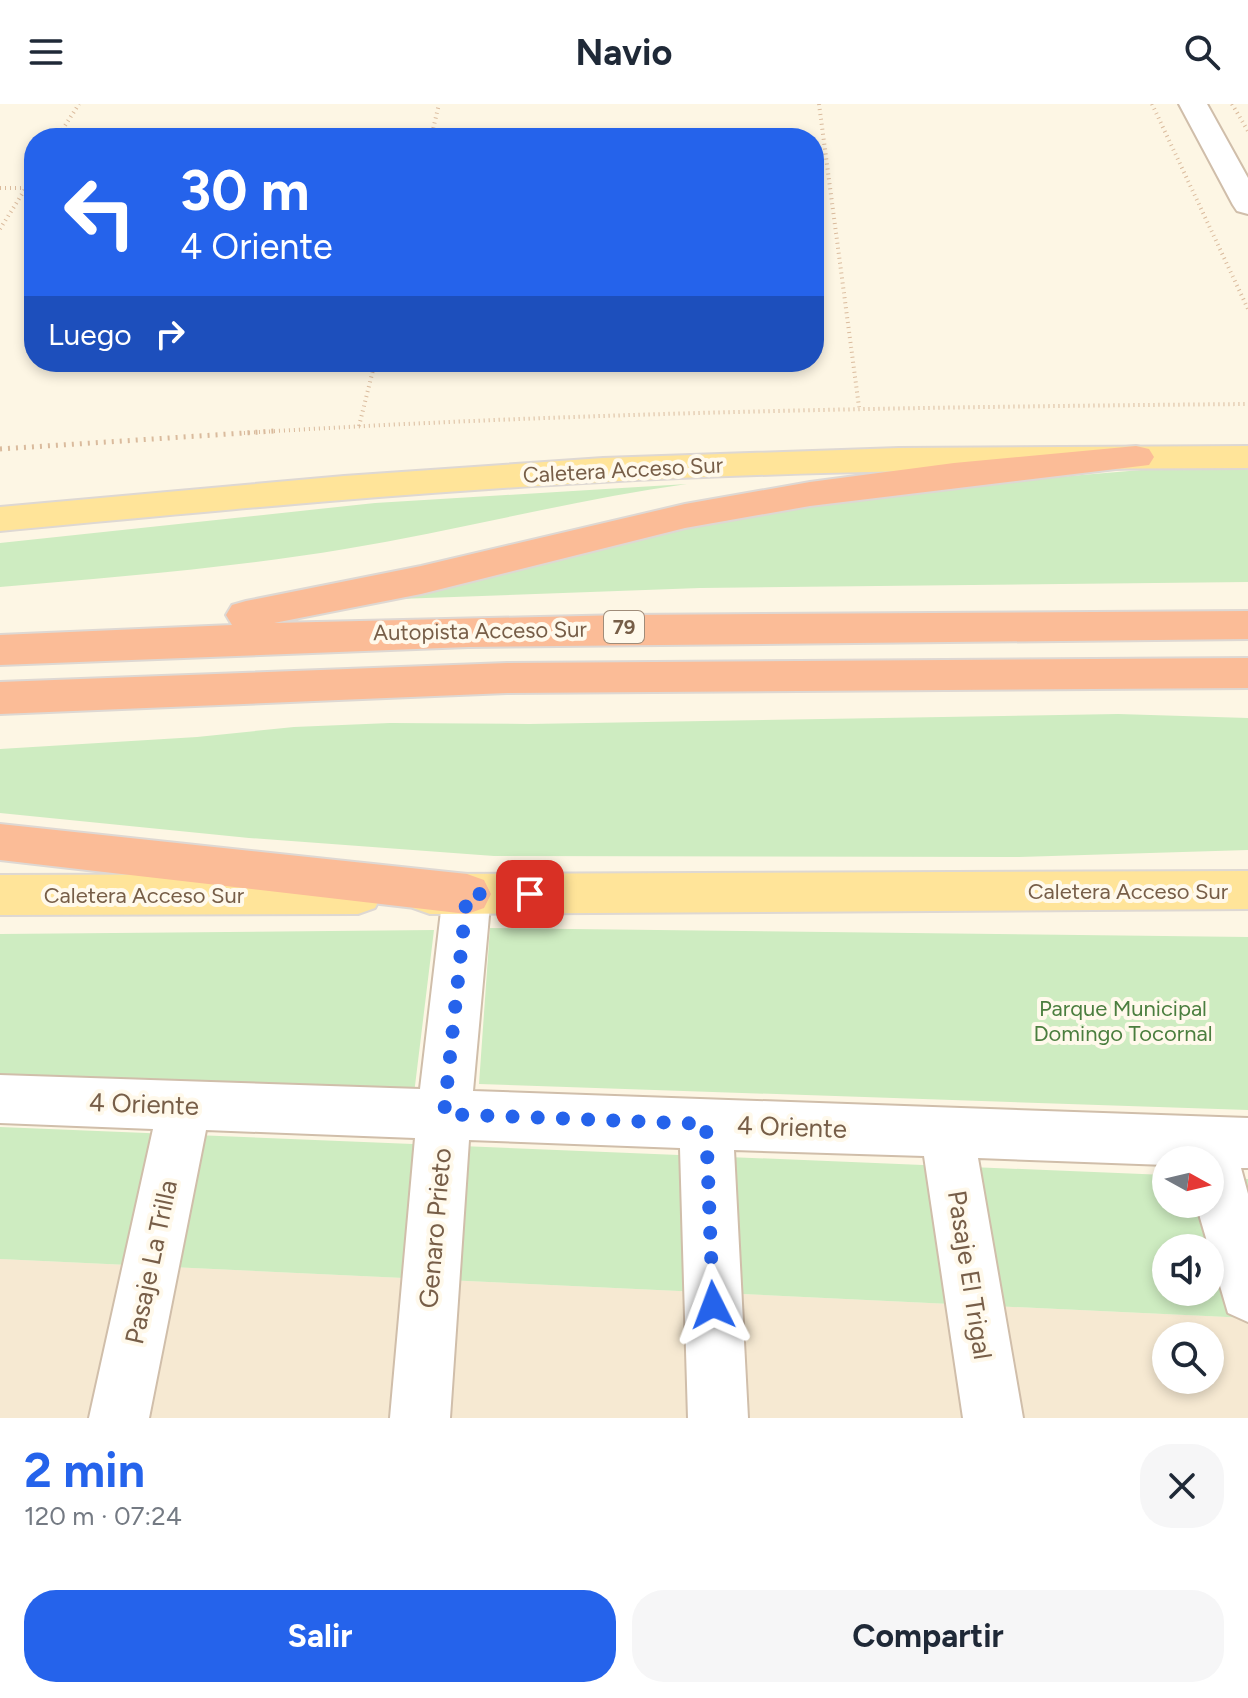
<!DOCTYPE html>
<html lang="es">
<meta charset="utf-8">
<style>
body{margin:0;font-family:Figtree,sans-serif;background:#f6f6f7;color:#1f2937;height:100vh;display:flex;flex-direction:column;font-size:30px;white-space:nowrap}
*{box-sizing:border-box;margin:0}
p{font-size:26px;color:#747a83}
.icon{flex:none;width:44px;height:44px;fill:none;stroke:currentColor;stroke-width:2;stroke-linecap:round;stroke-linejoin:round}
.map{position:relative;height:1314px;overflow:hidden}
.side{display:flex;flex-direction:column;background:#fff;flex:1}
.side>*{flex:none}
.banner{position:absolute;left:24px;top:24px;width:800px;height:244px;border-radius:32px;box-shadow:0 4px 12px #0003;background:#2563eb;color:#fff;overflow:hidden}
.needle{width:52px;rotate:98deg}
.controls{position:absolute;left:1152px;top:1042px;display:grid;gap:16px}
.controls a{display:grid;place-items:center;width:72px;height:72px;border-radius:50%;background:#fff;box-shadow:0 4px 12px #0003;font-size:40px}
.pin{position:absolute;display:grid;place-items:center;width:68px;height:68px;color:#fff;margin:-34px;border-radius:16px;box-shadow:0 4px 12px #0006}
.me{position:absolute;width:88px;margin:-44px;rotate:357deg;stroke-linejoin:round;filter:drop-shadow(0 0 6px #0008)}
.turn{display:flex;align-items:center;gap:28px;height:168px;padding:0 24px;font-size:36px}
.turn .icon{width:104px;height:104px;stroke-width:2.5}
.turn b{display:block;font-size:56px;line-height:68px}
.then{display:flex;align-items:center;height:76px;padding:0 24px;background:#0003;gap:16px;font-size:30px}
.round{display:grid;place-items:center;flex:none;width:84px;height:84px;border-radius:32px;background:#f6f6f7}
.head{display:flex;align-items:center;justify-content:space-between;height:136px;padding:0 24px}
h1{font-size:48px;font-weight:700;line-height:60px;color:#2563eb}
.action{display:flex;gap:16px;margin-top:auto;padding:16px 24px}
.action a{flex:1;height:92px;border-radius:32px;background:#2563eb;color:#fff;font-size:32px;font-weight:700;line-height:92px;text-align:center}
.action a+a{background:#f6f6f7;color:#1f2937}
header{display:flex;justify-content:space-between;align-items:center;height:104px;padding:0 24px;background:#fff;font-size:36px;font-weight:700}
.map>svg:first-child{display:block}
</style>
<header><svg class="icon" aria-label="menu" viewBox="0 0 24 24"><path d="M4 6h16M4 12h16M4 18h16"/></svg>Navio<svg class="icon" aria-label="search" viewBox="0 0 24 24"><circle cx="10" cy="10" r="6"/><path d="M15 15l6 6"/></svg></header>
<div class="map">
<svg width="1248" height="1314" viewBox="0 0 1248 1314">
<rect width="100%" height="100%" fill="#fdf6e4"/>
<path fill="#f6e9d2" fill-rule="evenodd" d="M0,1155l1248,59v100h-1248zM1166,1232h44v44h-44z"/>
<path fill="#ceecc1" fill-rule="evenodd" d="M1153,365l95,1v112l-548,6 -302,11c95,-24 191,-51 287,-71 155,-32 311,-46 468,-59z
M687,380c-115,16 -227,46 -342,65 -114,19 -230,28 -345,38v-44l375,-40z
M1118,610l130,4v132l-229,7 -525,-1 -245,-18 -249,-25v-64l197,-12 97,-10 96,-4 139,1z
M490,824l758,9v173l-769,-26z
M434,826l-20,164 -414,-20v-140z
M0,1023l1166,48v29h44v-27l38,2v139l-1248,-59zM1166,1144h44v44h-44z"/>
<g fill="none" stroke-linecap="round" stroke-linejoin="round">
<defs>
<path id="minor" d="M1179,0h28l41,74v36l-11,-3 -4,-6z
M467,770l17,6 7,14 -18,197 775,27v50h-7l7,26v128l-20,-9 -32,-109h14v-44h-44v5l-188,-7 45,260h-60l-39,-262 -190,-6 14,268h-60l-8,-270 -211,-8 -19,278h-60l25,-280 -209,-8 -57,288h-60l64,-289 -153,-6v-48l420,14 23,-195 7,-14z"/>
<path id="major" d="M1248,342v22c-216,1 -432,2 -647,14 -201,11 -401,30 -601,49v-24l344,-31 259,-18 296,-10z
M1248,767v38l-818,5 -17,-6 -7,-14 7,-14 17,-6z
M358,770l17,6 7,14 -7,14 -17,6 -358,1v-40z"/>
<path id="highway" d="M1136,342l13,3 5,8 -5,8 -339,41 -125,22 -264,66 -147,29 350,-8 624,-4v28l-780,8 -468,18v-30l232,-10 -6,-10 6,-10 14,-4 175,-35 264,-62 125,-22 144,-19z
M1248,554v30l-741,5 -507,21v-32l507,-19z
M0,720l467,50 17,6 7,14 -7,14 -17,6 -467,-54z"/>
</defs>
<use href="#minor" stroke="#d0beaa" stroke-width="4"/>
<use href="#major" stroke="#ded8d3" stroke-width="4"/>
<use href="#highway" stroke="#ded8d3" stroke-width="4"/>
<path stroke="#dabb9d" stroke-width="4" stroke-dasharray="1 4" stroke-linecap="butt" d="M819,0l40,303
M1152,0l96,205
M1232,0l16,27
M57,34l22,-34
M431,34l8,-34
M0,84h25
M0,125l34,-54
M359,322l16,-64
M244,329c334,-21 669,-26 1004,-29"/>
<path stroke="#dabb9d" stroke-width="5" stroke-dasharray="2 6" stroke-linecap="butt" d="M0,345l275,-18"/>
<use href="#minor" fill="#fff" fill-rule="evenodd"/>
<use href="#major" fill="#ffe499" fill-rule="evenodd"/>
<use href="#highway" fill="#fbbc97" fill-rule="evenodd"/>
</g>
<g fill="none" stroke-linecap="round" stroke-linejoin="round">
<path stroke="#2563eb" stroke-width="14" stroke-dasharray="0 25.2" d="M530,790h-63l-23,220 262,10 7,181"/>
</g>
<g text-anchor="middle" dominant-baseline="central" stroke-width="8" stroke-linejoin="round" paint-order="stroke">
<rect fill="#fff9eb" stroke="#a08c79" stroke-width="2" x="604" y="507" width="40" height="32" rx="6"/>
<g font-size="20" font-weight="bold" fill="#775e48">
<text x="624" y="523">79</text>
</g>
<g font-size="22" fill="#775e48" stroke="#fff9eb">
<text transform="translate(623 366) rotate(-3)">Caletera Acceso Sur</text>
<text transform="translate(480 527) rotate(-1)">Autopista Acceso Sur</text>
<text x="1128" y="787">Caletera Acceso Sur</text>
<text x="144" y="791">Caletera Acceso Sur</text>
</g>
<g font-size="22" fill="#4b7e3f" stroke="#fff9eb">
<text x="1123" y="904">Parque Municipal<tspan x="1123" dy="25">Domingo Tocornal</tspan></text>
</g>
<g font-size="26" fill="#775e48" stroke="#fff9eb">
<text transform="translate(144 1000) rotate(2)">4 Oriente</text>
<text transform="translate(792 1023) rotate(2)">4 Oriente</text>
<text transform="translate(435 1124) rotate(-85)">Genaro Prieto</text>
<text transform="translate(151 1158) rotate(-78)">Pasaje La Trilla</text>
<text transform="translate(970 1171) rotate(81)">Pasaje El Trigal</text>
</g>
</g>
</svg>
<div class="controls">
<a><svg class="needle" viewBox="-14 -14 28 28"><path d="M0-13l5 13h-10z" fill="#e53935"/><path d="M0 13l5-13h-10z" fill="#747a83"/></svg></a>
<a><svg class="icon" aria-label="sound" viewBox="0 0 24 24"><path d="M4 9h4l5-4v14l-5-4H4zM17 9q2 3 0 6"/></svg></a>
<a><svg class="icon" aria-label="search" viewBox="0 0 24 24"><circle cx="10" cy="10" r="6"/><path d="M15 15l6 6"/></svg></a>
</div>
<div class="pin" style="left:530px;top:790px;background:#d93025"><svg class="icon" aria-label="arrive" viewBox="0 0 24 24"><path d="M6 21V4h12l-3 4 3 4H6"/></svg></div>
<svg class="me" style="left:713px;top:1201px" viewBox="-20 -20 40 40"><path d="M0-17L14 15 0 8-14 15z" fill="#2563eb" stroke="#fff" stroke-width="4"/></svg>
<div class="banner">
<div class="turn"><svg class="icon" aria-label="left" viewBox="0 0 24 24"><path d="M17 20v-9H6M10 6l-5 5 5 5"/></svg><div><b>30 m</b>4 Oriente</div></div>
<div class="then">Luego<svg class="icon" aria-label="right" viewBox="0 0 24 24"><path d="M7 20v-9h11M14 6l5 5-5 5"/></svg></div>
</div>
</div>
<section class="side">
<div class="head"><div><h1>2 min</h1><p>120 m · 07:24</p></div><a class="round"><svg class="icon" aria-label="close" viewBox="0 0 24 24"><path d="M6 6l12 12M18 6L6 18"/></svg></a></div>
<div class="action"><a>Salir</a><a>Compartir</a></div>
</section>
